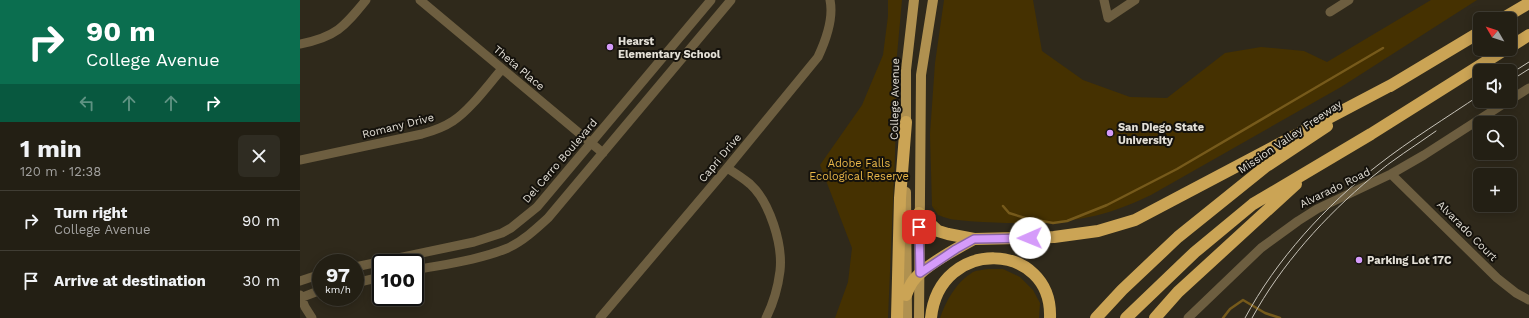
<!DOCTYPE html>
<meta charset="utf-8">
<style>
body{margin:0;font-family:"Work Sans",sans-serif;background:#2f2c22;color:#f1f3f6;height:100vh;display:flex;flex-direction:column;font-size:15px;white-space:nowrap}
*{box-sizing:border-box;margin:0}
p{font-size:13px;color:#a3a2a0}
.icon{flex:none;width:22px;height:22px;fill:none;stroke:currentColor;stroke-width:2;stroke-linecap:round;stroke-linejoin:round}
.map{position:relative;flex:1;overflow:hidden}
.sheet{display:flex;flex-direction:column;background:#231f14;width:300px}
.sheet>*{flex:none}
.banner{background:#0b6e4f;color:#fff;overflow:hidden}
.needle{width:26px;rotate:309deg}
.controls{position:absolute;left:1173px;top:12px;display:grid;gap:8px}
.controls a{display:grid;place-items:center;width:44px;height:44px;border-radius:6px;background:#231f14;box-shadow:0 2px 10px #0003,0 0 0 1px #403d34;font-size:20px}
.speed{position:absolute;left:12px;top:254px;display:flex;gap:8px;font-size:20px;font-weight:700;text-align:center}
.speed>*{display:grid;place-content:center;width:52px;height:52px;border-radius:50%;background:#231f14;box-shadow:0 2px 10px #0003,0 0 0 1px #403d34;line-height:1}
.speed small{font-size:10px;font-weight:400}
.speed .limit{border:2px solid #111;border-radius:6px;background:#fff;color:#111}
.pin{position:absolute;display:grid;place-items:center;width:34px;height:34px;color:#fff;margin:-17px;border-radius:8px;box-shadow:0 2px 6px #0006}
.me{position:absolute;width:44px;margin:-22px;rotate:269deg;stroke-linejoin:round;filter:drop-shadow(0 0 3px #0008)}
.turn{display:flex;align-items:center;gap:14px;height:84px;padding:0 20px;font-size:18px}
.turn .icon{width:52px;height:52px;stroke-width:2.5}
.turn b{display:block;font-size:28px;line-height:34px}
.lanes{display:flex;align-items:center;height:38px;padding:0 20px;background:#0003;justify-content:center;gap:20px;direction:ltr}
.lanes .off{opacity:.35}
.round{display:grid;place-items:center;flex:none;width:42px;height:42px;border-radius:6px;background:#2f2c22}
.headline{display:flex;align-items:center;justify-content:space-between;height:68px;padding:0 20px}
h1{font-size:24px;font-weight:700;line-height:30px}
ul{padding:0;list-style:none}
li{display:flex;align-items:center;gap:12px;height:60px;padding:0 20px;border-top:1px solid #403d34}
li div{flex:1}
li b{display:block;font-size:15px}
li em{font-style:normal}
main{display:flex;flex:1;min-height:0}
.map>svg:first-child{display:block}
</style>
<main>
<section class="sheet">
<div class="banner">
<div class="turn"><svg class="icon" aria-label="right" viewBox="0 0 24 24"><path d="M7 20v-9h11M14 6l5 5-5 5"/></svg><div><b>90 m</b>College Avenue</div></div>
<div class="lanes"><svg class="icon off" aria-label="left" viewBox="0 0 24 24"><path d="M17 20v-9H6M10 6l-5 5 5 5"/></svg><svg class="icon off" aria-label="ahead" viewBox="0 0 24 24"><path d="M12 20V5M6 11l6-6 6 6"/></svg><svg class="icon off" aria-label="ahead" viewBox="0 0 24 24"><path d="M12 20V5M6 11l6-6 6 6"/></svg><svg class="icon" aria-label="right" viewBox="0 0 24 24"><path d="M7 20v-9h11M14 6l5 5-5 5"/></svg></div>
</div>
<div class="headline"><div><h1>1 min</h1><p>120 m · 12:38</p></div><a class="round"><svg class="icon" aria-label="close" viewBox="0 0 24 24"><path d="M6 6l12 12M18 6L6 18"/></svg></a></div>
<ul>
<li><svg class="icon" aria-label="right" viewBox="0 0 24 24"><path d="M7 20v-9h11M14 6l5 5-5 5"/></svg><div><b>Turn right</b><p>College Avenue</p></div><em>90 m</em></li>
<li><svg class="icon" aria-label="arrive" viewBox="0 0 24 24"><path d="M6 21V4h12l-3 4 3 4H6"/></svg><div><b>Arrive at destination</b></div><em>30 m</em></li>
</ul>
</section>
<div class="map">
<svg width="1229" height="318" viewBox="0 0 1229 318">
<rect width="100%" height="100%" fill="#2f291b"/>
<path fill="#453101" d="M588,0h14l-5,55 -2,100 -7,163h-53l13,-36 4,-34 -32,-83 42,-60 21,-50 5,-39z
M644,0h89l9,51 41,29 47,17 37,1 58,-45 36,-6 43,4 23,11 104,-62h46l-136,87 -190,108c-51,25 -89,29 -144,28 -16,-1 -33,-1 -49,-3 -7,0 -14,-3 -20,-5l-6,-9 -2,-72 5,-71z
M688,269h15l17,8 13,13 7,13 -1,15h-99c6,-17 16,-36 33,-46 4,-2 10,-2 15,-3z"/>
<g fill="none" stroke-linecap="round" stroke-linejoin="round">
<path stroke="#765a1b" stroke-width="2.5" d="M703,206l6,7 16,5 28,5 14,-2 40,-16 70,-36 206,-121
M923,318l7,-9 13,-9 22,13 15,5"/>
<path stroke="#6d5e40" stroke-width="9" d="M120,0l183,153
M804,0l4,18 27,-18
M1030,12l19,-12
M0,44c36,-7 44,-17 66,-44
M1210,100l19,-12
M0,160l122,-26c11,-3 22,-7 31,-13 17,-11 35,-36 49,-52
M427,168c8,5 16,10 23,16 20,18 33,61 30,87 -2,16 -7,33 -14,47
M1091,174l106,104 19,15 13,7
M55,267l119,-25 28,-9 9,-5 26,-21 174,-207
M115,270c31,-6 64,-10 93,-22 15,-7 28,-19 40,-30l183,-218
M0,281l21,-7
M55,283l26,-6
M0,295l5,12 7,11
M0,298l21,-8
M300,318l127,-150 91,-111c8,-17 16,-38 12,-57
M888,318l73,-70 37,-27 19,-12 74,-35 33,-19 84,-54"/>
<path stroke="#b09150" stroke-width="10" d="M606,130v-60l8,-70
M606,192l1,126
M619,318l2,-243 12,-75"/>
<path stroke="#cba455" stroke-width="12" d="M1202,19l27,-16
M1210,47l19,-12
M1090,86l90,-54
M619,213l19,18 10,3 26,5 80,-2 44,-6 37,-11 36,-19 226,-119
M606,295c2,-5 4,-10 7,-14 10,-14 46,-34 61,-42
M597,318l3,-120 6,-76
M631,318c8,-82 122,-77 119,0
M796,318l26,-28 56,-53 87,-70 62,-41
M826,318l69,-66 58,-48 118,-70 135,-85
M855,318l23,-26 118,-108"/>
<path stroke="#c8c4ba" stroke-width="1" d="M1210,74l19,-12
M1210,81l19,-12
M945,318c31,-58 81,-113 133,-153 32,-25 68,-47 102,-70
M952,318c29,-53 73,-102 120,-141 20,-17 43,-31 64,-46"/>
</g>
<g fill="none" stroke-linecap="round" stroke-linejoin="round">
<defs>
<path id="route" d="M619,227l1,46 36,-24 18,-10 56,-1"/>
</defs>
<use href="#route" stroke="#8a65a2" stroke-width="10"/>
<use href="#route" stroke="#d59bfa" stroke-width="7"/>
</g>
<g fill="#d59bfa" stroke="#15120c" stroke-width="1.5">
<circle cx="310" cy="47" r="4"/>
<circle cx="810" cy="133" r="4"/>
<circle cx="1059" cy="260" r="4"/>
</g>
<g text-anchor="middle" dominant-baseline="central" stroke-width="4" stroke-linejoin="round" paint-order="stroke">
<g font-size="11" font-weight="bold" fill="#e3dfd6" stroke="#15120c" text-anchor="start">
<text x="318" y="41">Hearst<tspan x="318" dy="13">Elementary School</tspan></text>
<text x="818" y="127">San Diego State<tspan x="818" dy="13">University</tspan></text>
<text x="1067" y="260">Parking Lot 17C</text>
</g>
<g font-size="11" fill="#e3dfd6" stroke="#15120c">
<text transform="translate(219 68) rotate(40)">Theta Place</text>
<text transform="translate(595 99) rotate(-89)">College Avenue</text>
<text transform="translate(98 126) rotate(-14)">Romany Drive</text>
<text transform="translate(990 137) rotate(-34)">Mission Valley Freeway</text>
<text transform="translate(420 158) rotate(-50)">Capri Drive</text>
<text transform="translate(260 161) rotate(-49)">Del Cerro Boulevard</text>
<text transform="translate(1035 188) rotate(-26)">Alvarado Road</text>
<text transform="translate(1167 231) rotate(45)">Alvarado Court</text>
</g>
<g font-size="11" fill="#ebb849" stroke="#15120c">
<text x="559" y="163">Adobe Falls<tspan x="559" dy="13">Ecological Reserve</tspan></text>
</g>
</g>
</svg>
<div class="controls">
<a><svg class="needle" viewBox="-14 -14 28 28"><path d="M0-13l5 13h-10z" fill="#e53935"/><path d="M0 13l5-13h-10z" fill="#a3a2a0"/></svg></a>
<a><svg class="icon" aria-label="sound" viewBox="0 0 24 24"><path d="M4 9h4l5-4v14l-5-4H4zM17 9q2 3 0 6"/></svg></a>
<a><svg class="icon" aria-label="search" viewBox="0 0 24 24"><circle cx="10" cy="10" r="6"/><path d="M15 15l6 6"/></svg></a>
<a>+</a>
</div>
<div class="speed"><div>97<small>km/h</small></div><div class="limit">100</div></div>
<div class="pin" style="left:619px;top:227px;background:#d93025"><svg class="icon" aria-label="arrive" viewBox="0 0 24 24"><path d="M6 21V4h12l-3 4 3 4H6"/></svg></div>
<svg class="me" style="left:730px;top:238px" viewBox="-20 -20 40 40"><circle r="19" fill="#fff"/><path d="M0-13L10 11 0 6-10 11z" fill="#d59bfa"/></svg>
</div>
</main>
